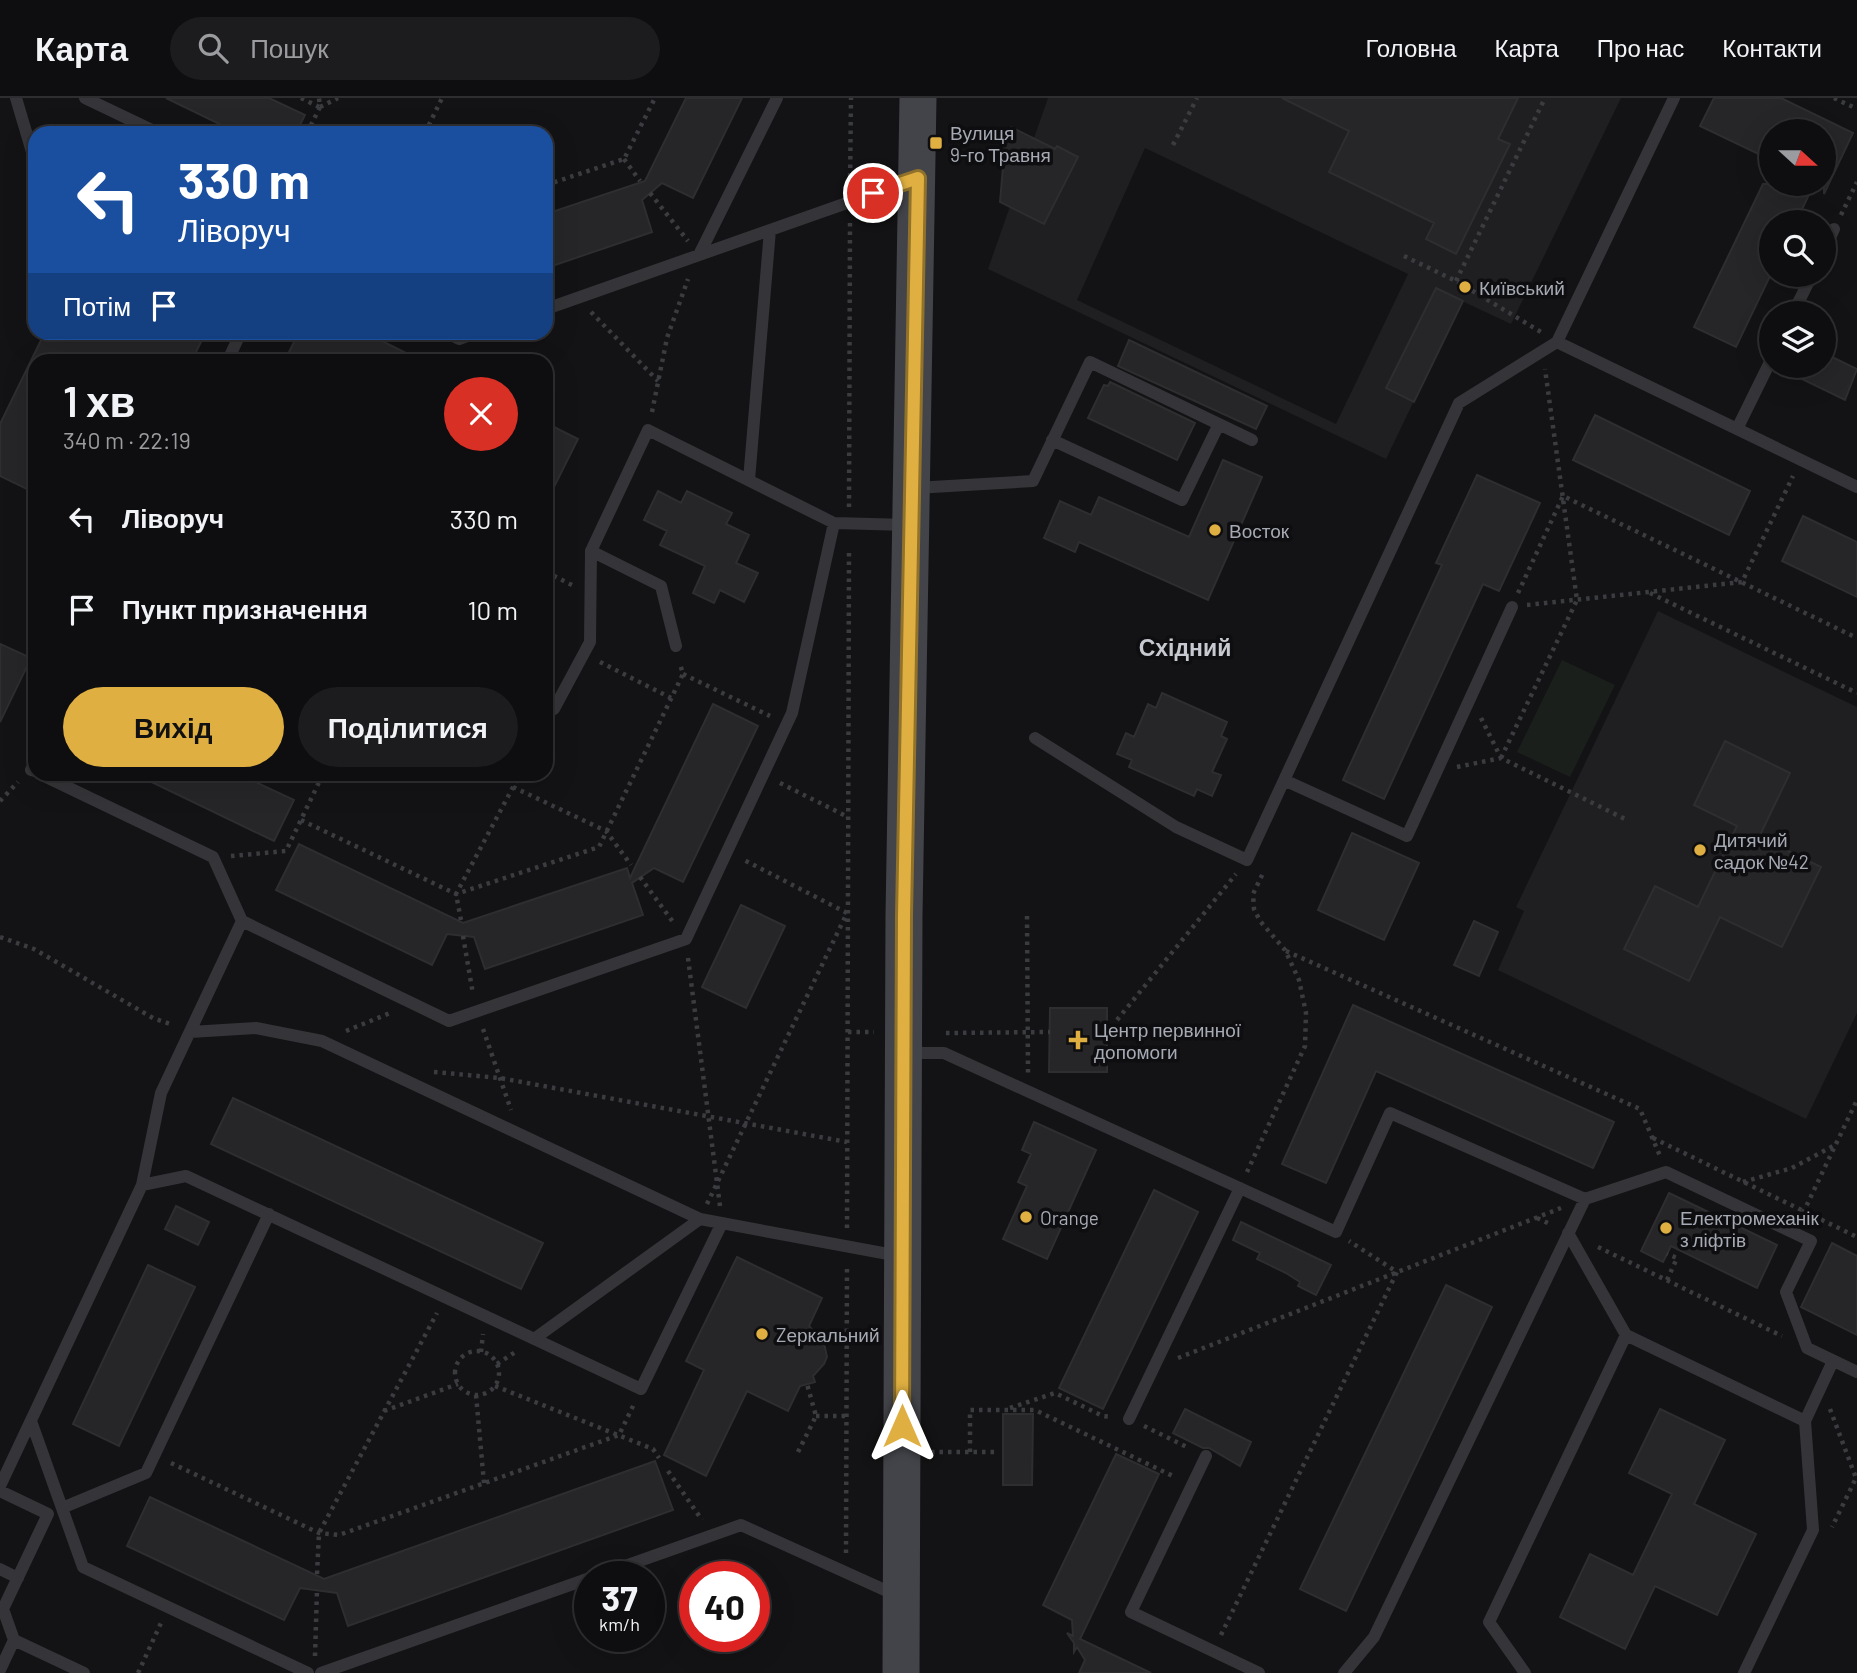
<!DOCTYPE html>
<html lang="uk">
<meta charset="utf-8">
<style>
body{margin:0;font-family:Barlow,sans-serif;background:#1c1c1e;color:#f1f3f6;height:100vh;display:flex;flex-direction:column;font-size:26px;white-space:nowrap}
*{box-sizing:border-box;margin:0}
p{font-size:23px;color:#9b9c9f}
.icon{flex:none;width:38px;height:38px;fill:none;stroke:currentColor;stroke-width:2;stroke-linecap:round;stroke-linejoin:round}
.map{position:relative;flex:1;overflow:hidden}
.panel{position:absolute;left:28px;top:256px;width:525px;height:427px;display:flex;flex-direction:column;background:#0e0e10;border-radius:21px;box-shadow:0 7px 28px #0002,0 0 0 2px #2e2e30}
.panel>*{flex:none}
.hud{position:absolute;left:28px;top:28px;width:525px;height:214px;border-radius:21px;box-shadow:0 7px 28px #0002,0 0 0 2px #2e2e30;background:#1a4fa0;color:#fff;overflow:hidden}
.needle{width:46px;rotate:111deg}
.tools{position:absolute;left:1759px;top:21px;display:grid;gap:14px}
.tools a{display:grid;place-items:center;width:77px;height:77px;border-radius:50%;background:#0e0e10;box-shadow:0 7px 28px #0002,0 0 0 2px #2e2e30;font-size:35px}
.speed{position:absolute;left:574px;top:1463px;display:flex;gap:14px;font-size:35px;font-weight:700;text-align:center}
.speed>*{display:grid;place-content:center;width:91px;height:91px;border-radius:50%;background:#0e0e10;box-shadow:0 7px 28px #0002,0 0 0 2px #2e2e30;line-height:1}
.speed small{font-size:18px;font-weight:400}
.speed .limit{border:10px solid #d22;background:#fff;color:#111}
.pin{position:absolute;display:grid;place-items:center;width:60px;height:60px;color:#fff;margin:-30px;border:4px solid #fff;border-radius:50%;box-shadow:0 2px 7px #0007}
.me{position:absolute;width:77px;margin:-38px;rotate:0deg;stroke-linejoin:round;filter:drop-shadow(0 0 5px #0008)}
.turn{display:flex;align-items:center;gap:24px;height:147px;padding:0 35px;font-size:32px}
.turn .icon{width:91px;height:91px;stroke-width:2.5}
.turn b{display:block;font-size:49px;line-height:60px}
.then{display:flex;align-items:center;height:66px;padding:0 35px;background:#0003;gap:14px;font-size:26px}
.round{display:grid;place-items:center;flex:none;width:74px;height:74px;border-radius:37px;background:#1c1c1e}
.headline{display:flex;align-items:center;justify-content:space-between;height:119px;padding:0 35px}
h1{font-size:42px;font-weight:600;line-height:52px}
.primary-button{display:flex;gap:14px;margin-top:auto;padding:14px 35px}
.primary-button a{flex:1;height:80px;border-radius:42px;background:#dfaf41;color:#111;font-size:28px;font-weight:600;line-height:80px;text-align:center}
.primary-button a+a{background:#1c1c1e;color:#f1f3f6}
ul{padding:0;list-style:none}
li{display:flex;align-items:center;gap:21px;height:91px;padding:0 35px}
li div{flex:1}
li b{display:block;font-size:26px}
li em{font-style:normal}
header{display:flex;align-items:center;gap:42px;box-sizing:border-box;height:98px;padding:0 35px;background:#0e0e10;border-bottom:2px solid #2e2e30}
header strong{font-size:33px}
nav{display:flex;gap:38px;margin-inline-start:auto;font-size:24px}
.search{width:490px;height:63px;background:#1c1c1e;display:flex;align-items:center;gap:18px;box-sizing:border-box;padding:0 24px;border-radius:38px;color:#9b9c9f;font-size:26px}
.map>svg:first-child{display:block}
</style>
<header>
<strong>Карта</strong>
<div class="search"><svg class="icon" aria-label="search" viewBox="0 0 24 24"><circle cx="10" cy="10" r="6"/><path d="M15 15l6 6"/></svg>Пошук</div>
<nav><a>Головна</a><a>Карта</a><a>Про нас</a><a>Контакти</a></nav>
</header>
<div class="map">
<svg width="1857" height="1575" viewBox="0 0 1857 1575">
<rect width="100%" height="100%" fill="#131315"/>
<path fill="#1f1f22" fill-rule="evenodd" d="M1048,0h573l-110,226 -49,-23 -76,158 -398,-190zM1145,50l263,126 -72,150 -259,-124z
M1658,513l199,96v306l-51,106 -308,-149 26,-59 -8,-4z"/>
<path fill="#1a1f1b" d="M1562,562l53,25 -45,92 -53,-25z"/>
<path fill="#262629" stroke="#2e2d30" stroke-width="2" d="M166,0h103l36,17 -9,18h-58z
M686,0h56l-49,100 -31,-15 -20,17 10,32 -106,36v-54l99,-33z
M1282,0h236l-20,41 12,5 -54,110 -30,-15 8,-16 -105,-51 20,-41z
M1714,0h67l72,35 -29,61v-63h-53v29l-71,-34z
M1011,29l44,22 2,-3 21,11 -34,67 -44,-22 4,-46 -7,-4z
M1763,86h51l-18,38h-25v52l-35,73 -42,-20z
M1436,190l27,13 -49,101 -28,-14z
M45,234h161l-14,28h-157v133l-35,-17v-52z
M299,234h65l56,28h-135z
M1129,242l138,66 -11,23 -138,-63z
M1824,255l33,16 -12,31 -68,-33 47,-1z
M1110,284l85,41 -18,37 -89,-42 16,-33 4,1z
M1595,317l155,76 -21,44 -156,-75z
M546,325l32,16 -32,64z
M1223,362l39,17 -54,123 -129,-58 -4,10 -31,-14 16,-37 31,14 8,-18 90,40z
M1477,377l63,28 -41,88 -16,-7 -99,215 -41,-19 99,-215 -6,-2z
M658,393l23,12 6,-12 45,22 -6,11 23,11 -13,28 22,10 -14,29 -24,-12 -6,13 -21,-10 12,-27 -45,-21 7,-14 -23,-11z
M1803,418l54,26v55l-75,-36z
M0,546l31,14 -31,64z
M1162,595l65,29 -6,14 6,3 -15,33 9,3 -9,21 -15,-7 -3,7 -65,-29 3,-7 -15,-6 9,-21 8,4 14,-33 8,4z
M713,606l45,22 -75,156 -29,-14 -22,15 11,32 -158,54 -11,-32 -27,-3 -15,31 -156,-75 23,-46 164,79 164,-55 3,10z
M1725,643l65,32 -31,64 62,30 -39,80 -62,-30 -31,64 -65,-32 31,-63 43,21 39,-81 -43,-21z
M135,676h103l56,26 -20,41z
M1352,735l67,30 -35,77 -66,-30z
M741,807l44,21 -39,82 -44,-21z
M1474,823l24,11 -19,44 -25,-11z
M1353,907l261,117 -21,46 -217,-97 -50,112 -44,-19z
M1050,910h57v64h-58z
M233,1000l310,145 -22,46 -310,-145z
M1034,1024l62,28 -49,109 -44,-20 24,-53 -9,-4 13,-28 -9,-4z
M1154,1092l44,22 -95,197 -44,-21z
M1669,1095l108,52 -20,43 -86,-42 -8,16 -22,-11z
M176,1108l33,16 -11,23 -33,-16z
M1241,1124l90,43 -15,30 -18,-9 2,-4 -14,-9 -29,-14 3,-6 -27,-13z
M1832,1145l25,13v79l-56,-28z
M737,1159l85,41 -13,28 15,17 3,14 -3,7 -11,12 2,6 -15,4 -12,25 -41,-20 -41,85 -42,-21 40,-85 -18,-9z
M148,1167l47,22 -76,159 -46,-22z
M1446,1187l46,22 -146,304 -46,-22z
M1185,1311l66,33 -11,24 -31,-18h-6l-30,-15z
M1660,1311l65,31 -31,64 62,30 -39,81 -62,-29 -30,63 -65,-32 30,-63 43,21 39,-81 -43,-21z
M1003,1316h30l-1,71h-29z
M1116,1356l43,20 -79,165 71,34h-72l6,-13 -8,-13 -3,5v-9l-7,-10 6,3 -1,-16 -29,-15z
M655,1363l18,49 -325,116 -11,-33 -37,-5 -16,32 -157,-74 23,-49 174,82z"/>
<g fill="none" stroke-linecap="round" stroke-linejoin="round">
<path stroke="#3b3c40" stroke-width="4.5" stroke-dasharray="3.5 5" stroke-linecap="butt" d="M301,0l18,9
M1834,0l23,11
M320,9l18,-9
M307,35l13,-26 -1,-9
M425,35l17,-35
M1173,47l24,-47
M624,61l16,22
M546,87l78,-26 31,-61
M850,87l1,-87
M650,95l38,48
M1841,117l16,-33
M1404,158l52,25 85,51
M1456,183l89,-183
M591,214l67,69
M652,314l15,-74 21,-59
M849,409l1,-286
M546,474l28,14
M1518,495l45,-97 294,142
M1650,495l207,100
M1527,507l215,-23 51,-106
M600,564l71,36
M683,576l87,42
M1481,620l20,40 126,62
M1501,660l76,-158 -32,-231
M1457,669l44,-9
M780,685l68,34
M513,689l93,44 25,34
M0,703l18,-19
M301,722l155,74 143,-47 84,-173 -3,-10
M231,758l55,-5 36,-75 -5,-2
M640,779l33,45
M1027,818l1,157
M461,822l-5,-26 64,-120
M463,838l10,58
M0,839l34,12 119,69 20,7
M1286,853l354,158 20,47
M688,860l32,248
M1117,922l119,-146
M483,931l28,81
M346,933l44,-18
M848,934h26
M946,935l104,-1
M434,974l66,6 347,64
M1653,1040l204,99
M1247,1074l58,-126 1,-33 -7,-33 -14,-30 -25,-29 -6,-12 -1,-15 11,-23
M1743,1084l49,-14 43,-23
M707,1106l140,-291 -103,-53
M1803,1115l54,-113
M1537,1120l15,7
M847,1130l2,-678
M1598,1149l184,89
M1667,1182l10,-22 -10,-4
M455 1275a22 22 0 1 1 44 0a22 22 0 1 1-44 0Z
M481,1254l2,-18
M1178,1260l383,-150
M497,1266l20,-13
M495,1288l158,63 6,9
M476,1297l8,88
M1010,1310l45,-15 48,23 9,1
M1830,1311l26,69 -24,49
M384,1313l74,-27
M816,1318h30
M1144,1328l45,22
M798,1354l18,-36 -9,-32
M931,1354h66
M970,1354v-42h65l140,67
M171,1365l148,70 20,2 280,-100 15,-31
M668,1373l34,49
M846,1455l1,-289
M317,1476l2,-41 118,-220
M1221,1537l176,-363 -48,-31
M315,1558l2,-66
M138,1575l23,-50"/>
<path stroke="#353539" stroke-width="12" d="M16,0l19,64
M85,0l73,35
M1824,153l10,-22
M699,157l78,-157
M546,211l366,-129
M1793,215l19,-38
M445,234l14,7 19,-7
M1557,244l300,145
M228,262l13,-28
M1737,331l34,-69
M1052,342l130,60 37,-76
M749,382l21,-250
M915,390l118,-7 57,-119 162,78
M591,453l70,35 15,60
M546,607l8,4 36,-67 1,-91 57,-121 186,93 74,2
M1035,640l141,89 71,33 212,-457 98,-61 117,-244
M35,664l-4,8 4,1
M40,676l173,83 29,64 207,100 237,-82 106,-226 42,-190
M1284,682l123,56 105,-229
M190,934l66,-4 66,13 378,178 199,37
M906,955h38l392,179 54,-119 195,86 81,-27 145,69 -25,51 21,56 50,24
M142,1087l44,-9 455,213 81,-166
M1568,1135l58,102 179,86
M534,1241l166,-120
M1129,1321l111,-231
M31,1323l52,146 225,106
M1206,1358l-75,156 128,61
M0,1388l142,-301 19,-92 81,-172
M0,1393l48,23 -45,95 11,31 70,33
M62,1410l84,-35 123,-259
M0,1471l18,9
M594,1479l147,-52 157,71
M0,1572l14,-30
M321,1575l269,-95
M1344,1575l30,-36 211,-438
M1525,1575l-36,-51 137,-287
M1744,1575l69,-143 -8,-109 28,-60"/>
<path stroke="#434449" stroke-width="37" d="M901,1575l3,-757 14,-818"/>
</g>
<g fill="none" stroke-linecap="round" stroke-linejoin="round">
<defs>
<path id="route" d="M873,95l45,-15 -14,738 -2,510"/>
</defs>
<use href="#route" stroke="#91722a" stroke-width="18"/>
<use href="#route" stroke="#dfaf41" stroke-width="12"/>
</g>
<g fill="#dfaf41" stroke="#0e0e10" stroke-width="2.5">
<rect x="929" y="38" width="14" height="14" rx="3.5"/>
<circle cx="1465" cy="189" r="7"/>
<circle cx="1215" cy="432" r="7"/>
<circle cx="1700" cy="752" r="7"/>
<path d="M1074.5 931.5h7v7h7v7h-7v7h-7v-7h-7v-7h7z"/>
<circle cx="1026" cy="1119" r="7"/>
<circle cx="1666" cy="1130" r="7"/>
<circle cx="762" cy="1236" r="7"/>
</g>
<g text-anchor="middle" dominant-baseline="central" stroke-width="7" stroke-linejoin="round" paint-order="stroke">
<g font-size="19" fill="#a6aab4" stroke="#0e0e10" text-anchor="start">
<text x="950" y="34">Вулиця<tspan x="950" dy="22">9-го Травня</tspan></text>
<text x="1479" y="189">Київський</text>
<text x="1229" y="432">Восток</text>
<text x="1714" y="741">Дитячий<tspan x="1714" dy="22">садок №42</tspan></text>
<text x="1094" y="931">Центр первинної<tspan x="1094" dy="22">допомоги</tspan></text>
<text x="1040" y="1119">Orange</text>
<text x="1680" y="1119">Електромеханік<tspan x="1680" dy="22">з ліфтів</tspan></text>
<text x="776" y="1236">Zеркальний</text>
</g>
<g font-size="23" font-weight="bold" fill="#c7c9d0" stroke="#0e0e10">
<text x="1185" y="549">Східний</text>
</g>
</g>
</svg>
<div class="tools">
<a><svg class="needle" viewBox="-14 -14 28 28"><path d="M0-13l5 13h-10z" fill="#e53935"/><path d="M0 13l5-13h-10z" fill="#9b9c9f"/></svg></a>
<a><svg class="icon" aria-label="search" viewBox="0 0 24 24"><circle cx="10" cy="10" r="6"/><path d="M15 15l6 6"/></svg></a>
<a><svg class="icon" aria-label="layers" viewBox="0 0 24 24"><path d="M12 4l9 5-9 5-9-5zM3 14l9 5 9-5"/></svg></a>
</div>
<div class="speed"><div>37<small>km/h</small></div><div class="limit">40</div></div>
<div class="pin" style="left:873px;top:95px;background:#d93025"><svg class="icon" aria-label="arrive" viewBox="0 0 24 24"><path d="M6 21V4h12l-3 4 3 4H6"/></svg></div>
<svg class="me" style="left:902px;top:1328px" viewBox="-20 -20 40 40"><path d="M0-17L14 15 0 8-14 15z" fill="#dfaf41" stroke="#fff" stroke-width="4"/></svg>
<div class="hud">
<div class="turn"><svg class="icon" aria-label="left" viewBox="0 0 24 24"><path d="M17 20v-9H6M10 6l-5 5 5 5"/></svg><div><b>330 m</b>Ліворуч</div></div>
<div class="then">Потім<svg class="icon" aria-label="arrive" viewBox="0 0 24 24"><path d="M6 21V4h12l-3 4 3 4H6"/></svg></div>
</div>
<section class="panel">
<div class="headline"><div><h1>1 хв</h1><p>340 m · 22:19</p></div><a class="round" style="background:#d93025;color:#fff"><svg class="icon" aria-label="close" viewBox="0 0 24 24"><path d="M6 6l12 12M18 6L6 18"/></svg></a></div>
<ul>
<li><svg class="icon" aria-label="left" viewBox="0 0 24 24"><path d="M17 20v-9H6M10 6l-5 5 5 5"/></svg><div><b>Ліворуч</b></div><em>330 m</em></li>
<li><svg class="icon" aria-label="arrive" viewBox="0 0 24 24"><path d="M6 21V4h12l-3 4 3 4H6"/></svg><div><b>Пункт призначення</b></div><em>10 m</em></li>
</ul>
<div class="primary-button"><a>Вихід</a><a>Поділитися</a></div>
</section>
</div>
